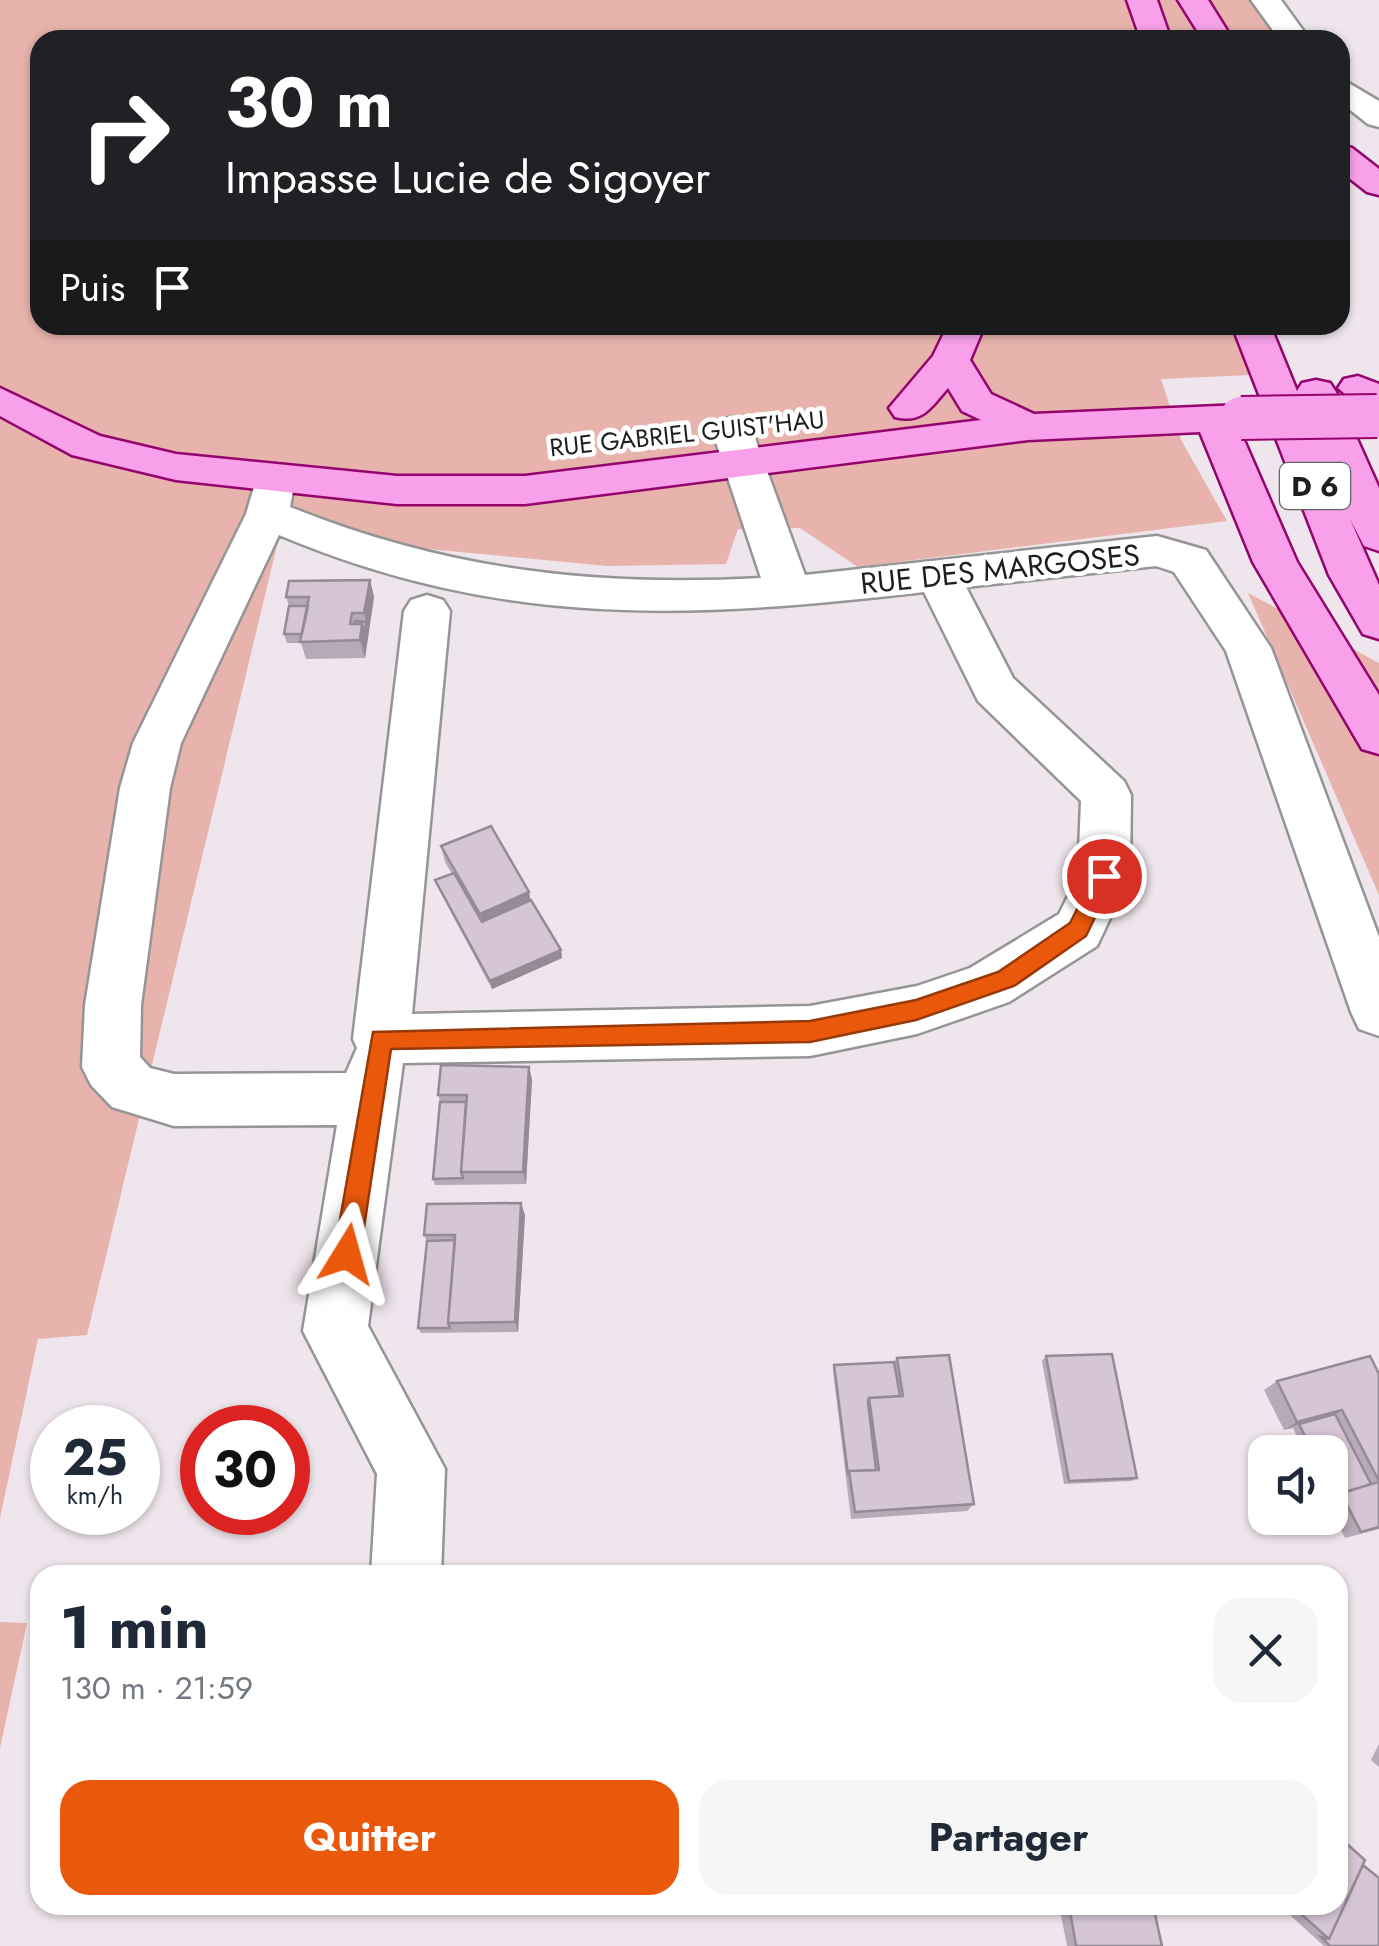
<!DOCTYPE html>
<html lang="fr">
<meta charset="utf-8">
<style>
body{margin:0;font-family:Jost,sans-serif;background:#f6f6f7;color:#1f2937;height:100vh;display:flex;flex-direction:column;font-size:38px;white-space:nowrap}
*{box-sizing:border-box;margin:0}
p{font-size:32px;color:#747a83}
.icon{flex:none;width:55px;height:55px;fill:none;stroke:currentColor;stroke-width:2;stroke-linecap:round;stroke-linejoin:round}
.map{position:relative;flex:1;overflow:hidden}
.sheet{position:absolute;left:30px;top:1565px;width:1318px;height:350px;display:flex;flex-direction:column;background:#fff;border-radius:30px;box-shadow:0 2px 8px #0004}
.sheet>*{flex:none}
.hud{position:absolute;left:30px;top:30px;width:1320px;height:305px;border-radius:30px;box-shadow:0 2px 8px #0004;background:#202124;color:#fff;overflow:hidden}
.tools{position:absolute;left:1248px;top:1435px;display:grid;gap:20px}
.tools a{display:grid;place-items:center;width:100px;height:100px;border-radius:20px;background:#fff;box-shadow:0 2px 8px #0004;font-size:50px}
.speed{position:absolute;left:30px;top:1405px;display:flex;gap:20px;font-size:50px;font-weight:700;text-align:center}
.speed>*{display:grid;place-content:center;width:130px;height:130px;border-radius:50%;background:#fff;box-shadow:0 2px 8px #0004;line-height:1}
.speed small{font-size:25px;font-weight:400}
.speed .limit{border:15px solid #d22;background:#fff;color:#111}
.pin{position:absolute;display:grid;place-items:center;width:85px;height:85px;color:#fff;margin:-42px;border:5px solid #fff;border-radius:50%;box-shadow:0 2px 10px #0007}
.me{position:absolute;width:110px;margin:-55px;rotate:8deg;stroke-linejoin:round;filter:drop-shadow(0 0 8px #0008)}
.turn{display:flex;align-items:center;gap:35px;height:210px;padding:0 30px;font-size:45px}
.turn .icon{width:130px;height:130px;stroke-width:2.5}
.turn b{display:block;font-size:70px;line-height:85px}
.then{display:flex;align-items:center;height:95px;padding:0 30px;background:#0003;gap:20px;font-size:38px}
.round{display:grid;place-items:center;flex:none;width:105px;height:105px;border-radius:30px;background:#f6f6f7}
.head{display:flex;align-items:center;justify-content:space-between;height:170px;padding:0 30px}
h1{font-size:60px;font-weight:700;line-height:75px}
.button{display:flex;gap:20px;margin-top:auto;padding:20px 30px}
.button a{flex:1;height:115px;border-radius:30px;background:#ea580c;color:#fff;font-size:40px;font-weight:700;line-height:115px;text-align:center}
.button a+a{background:#f6f6f7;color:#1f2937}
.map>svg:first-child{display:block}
</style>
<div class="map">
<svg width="1379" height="1946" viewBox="0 0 1379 1946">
<rect width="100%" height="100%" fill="#efe5ec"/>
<path fill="#e7b3ac" d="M0,0h1275l26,40h-1261v285h1220l-9,50 -90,4 20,61 46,81 -369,46 -58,-39 -62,1 -12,35 -119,2 -231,-22 -90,-36 -199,827 -49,4 -38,179z
M1248,593l131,70v232z
M0,1622l27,1 -27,125z"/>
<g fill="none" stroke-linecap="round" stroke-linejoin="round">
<defs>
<path id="minor" d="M1251,0h30l29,40h-30z
M1340,78l39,23v26l-11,-3 -28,-22z
M732,417l14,4 6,9 53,145 352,-39 49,14 65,98 108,289v99l-20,-7 -8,-17 -125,-361 -52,-79 -18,-6 -190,21 47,91 111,103 7,14 -1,81 -33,70 -88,56 -92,32 -107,22 -407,7 -35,263 77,143 -4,106h-70l6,-101 -74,-143 34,-206 -163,1 -62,-19 -21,-22 -9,-18 3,-62 35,-217 13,-45 113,-229 13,-44 15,-4 15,4 6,10 -5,27c157,63 303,80 471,71l-49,-148 6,-9zM279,535c224,94 410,84 645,57l54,109 103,100 -3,75 -19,38 -89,54 -53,18 -107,20 -398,8 38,-403 -7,-11 -16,-5 -16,5 -7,11 -51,428 4,9 -11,25 -172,1 -24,-6 -10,-11 1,-52 29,-217 11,-45z"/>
<path id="major" d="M1127,0h30l14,40h-30z
M1178,0h30l25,40h-30z
M1340,145l12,3 27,21v26l-12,-3 -27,-21z
M948,325h32l3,4 -13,31 21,34 43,20 207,-9 14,4 6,9 -6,9 -15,4 57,131 82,133v59l-17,-5 -109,-187 -53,-130 -172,8 -503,64h-128l-221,-24 -104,-25 -72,-39v-28l100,48 76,18 221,22h128l456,-56 -19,-9 -14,-23c-17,19 -25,36 -53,29l-6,-9 44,-52z
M1232,325h38l27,66 5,-8 14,-3 14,3 6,9 43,96v63l-15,-5 -14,-27 29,66v54l-16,-5 -34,-59z
M1358,376l21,8v30l-14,-3 -27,-23 6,-9z"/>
</defs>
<use href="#minor" stroke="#959595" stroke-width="5"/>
<use href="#major" stroke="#93056d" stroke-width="5"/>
<use href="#minor" fill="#fff" fill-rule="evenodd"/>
<use href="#major" fill="#f8a0e9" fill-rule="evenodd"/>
<defs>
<path id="major-bridge" d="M1241,418l136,-2"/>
</defs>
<use href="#major-bridge" stroke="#93056d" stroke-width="46" stroke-linecap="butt"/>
<use href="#major-bridge" stroke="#f8a0e9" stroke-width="42"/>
</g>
<path fill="#b7a9b7" d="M370,580l4,17 -9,61 -59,1 -5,-16h-14l-3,-9 5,-28 -3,-9z
M441,846l90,54 30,50 1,8 -70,31 -54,-101 -3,-8 17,-6 -7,-12z
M529,1067l3,13 -6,104 -91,1 -2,-6 7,-77 -2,-7z
M525,1215l-7,117 -97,1 -3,-5 9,-87 -3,-6z
M1046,1356l91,122 -5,3 -68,3 -22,-123z
M897,1358l77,146 -7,7 -116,8 -18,-149 1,-5 60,-3z
M1379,1374v155l-34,9 -15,-30v-56h-26l-11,-24 -9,2 -20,-40 13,-9z
M1379,1744v23l-8,-7z
M1363,1865l16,81h-55l-45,-41h59z
M1059,1905h94l9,41h-95z"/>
<path fill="#958a95" d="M370,580l4,17 -9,61 -5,-18 2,-16 4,-2 -2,-9z
M529,892l3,16 -48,21 -4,-15z
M561,950l1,8 -70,31 -2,-8z
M529,1067l3,13 -6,104 -3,-12z
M521,1203l4,12 -7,117 -3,-10z
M1342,1410l-14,8 -29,6 -15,6 13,-8z"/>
<path fill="#d5c5d5" stroke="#958a95" stroke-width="2.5" d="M370,580l-6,33h-12l-2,11h12l-2,16 -60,2 9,-45h-23l3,-16z
M289,606h19l-6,28h-18z
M355,621l11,1 -1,11 -3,-9h-8z
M491,826l38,66 -49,22 -39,-68z
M454,873l28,49 49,-22 30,50 -71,31 -55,-101z
M441,1065l88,2 -6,105h-62l6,-77h-29z
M440,1102h26l-5,70 2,6 -30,1z
M521,1203l-6,119 -67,1 7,-88h-31l3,-31z
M455,1240l-7,83 2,5h-32l9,-87z
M1112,1354l25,124 -68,3 -23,-125z
M949,1355l25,149 -119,8 -6,-41 30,-1 -10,-72 34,-2 -6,-38z
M1370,1356l9,18v107l-37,-71 -45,12 -20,-41z
M894,1362l6,34 -31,2 -1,4 8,68 -27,1 -1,4 -14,-110z
M1335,1414l36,70 -37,12 -4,-7v-37h-17l-14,-28z
M1379,1482v45l-18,5 -20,-39z
M1338,1836l27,24 -36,79 -38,-34h47z
M1363,1865l16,13v68h-49l-9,-9 8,2z
M1069,1905h84l9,41h-86z"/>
<path fill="#ea580c" stroke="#983908" stroke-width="2.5" d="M1104,867l11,9 -29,60 -72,50 -98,34 -106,22 -419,7 -31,205 -4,9 -9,4 -9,-4 -4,-9 39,-222 437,-11 106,-21 82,-28 72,-49 27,-53z"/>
<g text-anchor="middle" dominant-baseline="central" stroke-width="9" stroke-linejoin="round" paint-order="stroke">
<g font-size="25" fill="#1e1e1e" stroke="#fff">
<text transform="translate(687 433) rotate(-6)">RUE GABRIEL GUIST'HAU</text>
</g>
<rect fill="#fff" stroke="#626262" stroke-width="2.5" x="1280" y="463" width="70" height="46" rx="8"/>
<g font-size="28" font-weight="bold" fill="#1e1e1e">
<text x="1315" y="486">D 6</text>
</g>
<g font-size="30" fill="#1e1e1e" stroke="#fff">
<text transform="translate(1000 569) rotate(-6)">RUE DES MARGOSES</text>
</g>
</g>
</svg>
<div class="tools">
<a><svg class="icon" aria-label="sound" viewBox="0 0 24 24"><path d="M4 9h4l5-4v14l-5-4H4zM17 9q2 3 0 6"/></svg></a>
</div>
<div class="speed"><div>25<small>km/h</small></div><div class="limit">30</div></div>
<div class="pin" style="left:1104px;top:876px;background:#d93025"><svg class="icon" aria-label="arrive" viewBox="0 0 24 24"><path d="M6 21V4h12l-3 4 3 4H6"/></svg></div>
<svg class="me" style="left:347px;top:1254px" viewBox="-20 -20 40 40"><path d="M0-17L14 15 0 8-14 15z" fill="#ea580c" stroke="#fff" stroke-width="4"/></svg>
<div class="hud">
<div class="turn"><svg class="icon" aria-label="right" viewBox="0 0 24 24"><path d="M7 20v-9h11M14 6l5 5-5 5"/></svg><div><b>30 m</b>Impasse Lucie de Sigoyer</div></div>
<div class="then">Puis<svg class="icon" aria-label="arrive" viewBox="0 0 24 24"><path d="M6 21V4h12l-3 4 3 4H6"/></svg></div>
</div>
<section class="sheet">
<div class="head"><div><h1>1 min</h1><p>130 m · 21:59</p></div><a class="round"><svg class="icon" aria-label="close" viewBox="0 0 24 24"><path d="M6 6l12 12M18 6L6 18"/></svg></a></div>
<div class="button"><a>Quitter</a><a>Partager</a></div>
</section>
</div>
